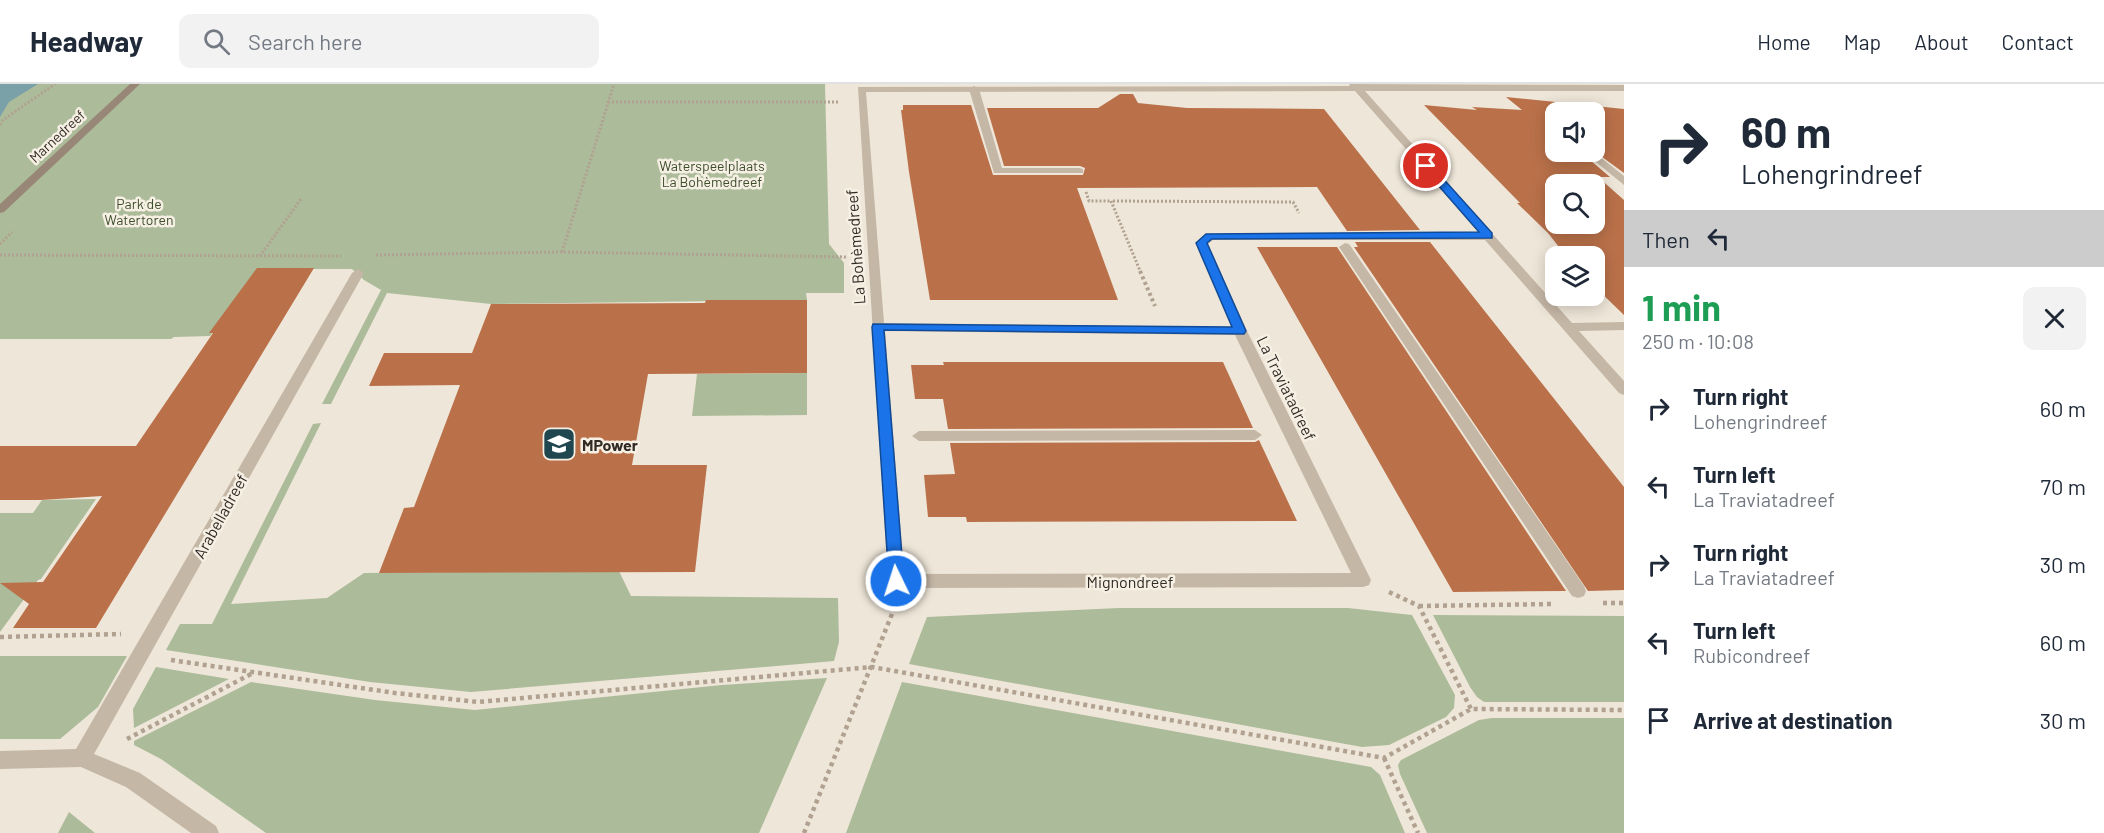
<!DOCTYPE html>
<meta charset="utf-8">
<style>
body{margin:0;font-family:Barlow,sans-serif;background:#f2f2f3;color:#1f2937;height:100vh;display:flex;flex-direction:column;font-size:22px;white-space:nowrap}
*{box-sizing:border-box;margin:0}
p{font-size:20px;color:#747a83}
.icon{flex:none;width:33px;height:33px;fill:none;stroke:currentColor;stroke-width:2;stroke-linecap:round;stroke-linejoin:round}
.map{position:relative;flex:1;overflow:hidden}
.sheet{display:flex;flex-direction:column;background:#fff;width:480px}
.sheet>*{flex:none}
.top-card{background:#fff;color:#1f2937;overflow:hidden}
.buttons{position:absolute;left:1545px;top:18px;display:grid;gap:12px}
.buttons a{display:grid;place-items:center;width:60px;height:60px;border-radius:12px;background:#fff;box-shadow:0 3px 15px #0003;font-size:30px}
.pin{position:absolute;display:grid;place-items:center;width:51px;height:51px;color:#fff;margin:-26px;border:3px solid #fff;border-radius:50%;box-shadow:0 2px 6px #0007}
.me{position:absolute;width:66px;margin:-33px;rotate:356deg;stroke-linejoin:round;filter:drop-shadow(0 0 4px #0008)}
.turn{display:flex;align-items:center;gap:21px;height:126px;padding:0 18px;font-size:27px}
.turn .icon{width:78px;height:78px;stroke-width:2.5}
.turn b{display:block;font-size:42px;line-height:51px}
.then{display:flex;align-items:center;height:57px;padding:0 18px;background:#0003;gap:12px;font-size:22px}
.round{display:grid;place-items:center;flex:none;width:63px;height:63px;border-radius:12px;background:#f2f2f3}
.headline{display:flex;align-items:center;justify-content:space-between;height:102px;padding:0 18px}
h1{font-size:36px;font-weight:700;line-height:45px;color:#1e9e55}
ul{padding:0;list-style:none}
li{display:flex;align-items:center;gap:18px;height:78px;padding:0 18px}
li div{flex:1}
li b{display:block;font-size:22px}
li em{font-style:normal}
header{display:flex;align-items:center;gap:36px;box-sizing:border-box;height:84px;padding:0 30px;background:#fff;border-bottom:2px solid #e0e1e3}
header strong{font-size:28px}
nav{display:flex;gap:33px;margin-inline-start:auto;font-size:21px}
.search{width:420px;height:54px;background:#f2f2f3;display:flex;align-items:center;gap:15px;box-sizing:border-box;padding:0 21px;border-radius:12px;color:#747a83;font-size:22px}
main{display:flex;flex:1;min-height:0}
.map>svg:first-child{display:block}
</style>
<header>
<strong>Headway</strong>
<div class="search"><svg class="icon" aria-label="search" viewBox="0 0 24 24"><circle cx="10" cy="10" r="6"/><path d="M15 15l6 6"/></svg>Search here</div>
<nav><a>Home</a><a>Map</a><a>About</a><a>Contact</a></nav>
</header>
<main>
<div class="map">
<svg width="1624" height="749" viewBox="0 0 1624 749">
<rect width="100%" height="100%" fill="#eee6d8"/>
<path fill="#acbb9a" d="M0,0h825l4,160 15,19v30h-38l1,7 -316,4 -104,-11 -56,111h-9l59,-114 -17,-10 -12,-11h-95l-47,67 -36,1 -3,2h-171z
M807,289v42l-115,1 5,-42z
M321,339l-90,181 96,-6 37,-25 255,-2 12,25 207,2 1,44 -5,19 -363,31 -101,-10 -204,-32 14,-26h32l101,-200z
M96,415l-55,80 -3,1 -38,52v-119h33l9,-13z
M1119,524h229l64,7 43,80 -1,13 -8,9 -57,28 -27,2 -453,-83 18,-47z
M1433,531l191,1v86h-140l-7,-5 -7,-10z
M0,572h127l-29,51 -38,32h-60z
M156,583l73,12 -95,49 -1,-19z
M827,594l-68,155h-493l-105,-74 -27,-14v-4l117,-59 124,18 100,10 247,-25z
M902,598l469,85 9,8 25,58h-559z
M1492,634h132v115h-197l-27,-59 -2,-9 3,-5 78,-40z
M69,728l26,21h-37z"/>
<path fill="#7aa1a8" d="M0,0h38l-29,18 -9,15z"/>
<path fill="#ba714a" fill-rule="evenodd" d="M1120,10h13l5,9 49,5 137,1 96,121 -73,1 -30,-44 -240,1 41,112h-188l-21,-128 -8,-62h2v-5h68l22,70h90l2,-7 -5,-2h-76l-17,-58h111z
M1506,13l118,12v64l-30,-22v-39h-38v40h36l-3,2 1,6 20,17h-12l26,23v115l-30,-29v-30h-28l-18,-23 -31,-30h3l-96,-98 53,5 -5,-3 50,3zM1556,100h38v40h-38z
M1355,158h75l194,245v103l-36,1 -234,-344h4z
M1257,163h80l229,344 -113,1z
M257,184h57l-218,360h-83l16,-24 -29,-21 43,-1 59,-86 -61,4h-41v-54h136l77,-113h-4z
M706,216h101v73l-159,1 -16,91h75l-12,107 -316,1 25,-65 10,-1 46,-122 -91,1 15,-33h88l19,-49 214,-1z
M943,278h280l30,66 -305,1 -5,-30h-28l-4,-34h33z
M1259,356l38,81 -330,1 -1,-5h-38l-4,-42 31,-1 -5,-31 305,-1z"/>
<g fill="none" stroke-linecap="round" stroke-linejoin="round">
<path stroke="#b0a190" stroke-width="3" stroke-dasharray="2 2" stroke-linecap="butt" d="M608,18h232
M0,41l3,-5 52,-36
M1086,108l3,9h22
M0,160l12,-12
M562,168l52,-168
M0,171l341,1
M376,171l186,-3 286,5
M260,172l41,-57
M1141,189l-30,-72 182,1 6,11"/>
<path stroke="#b0a190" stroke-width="4" stroke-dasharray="3 3" stroke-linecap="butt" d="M1140,187l15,35"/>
<path stroke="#b0a190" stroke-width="4.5" stroke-dasharray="4 4" stroke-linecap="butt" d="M1389,508l30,14 52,103
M1603,519h21
M1419,522l135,-2
M0,553l121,-3
M171,576l224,33 83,9 394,-35 512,91 87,-49 153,1
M127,655l126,-66
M1384,674l34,75
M804,749l90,-224"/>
<path fill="#c5b7a6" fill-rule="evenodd" d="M974,2l5,3 23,79h77l4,1v4h-89l-25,-84z
M1595,69l29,23v9l-33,-27v-4z
M1345,159l4,1 235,342 2,5 -2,5 -6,2 -6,-2 -233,-349z
M1255,346l7,5 -7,5 -336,1 -7,-5 7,-5z"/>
<path fill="#c5b7a6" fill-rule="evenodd" d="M1349,0l275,1v6h-259l207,232 52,-1v8l-45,1 45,50v14l-5,-2 -134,-153h-272l-5,4 39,87 124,249 -2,5 -6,2 -467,1 -6,-2 -2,-5 -30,-494 492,-1zM1355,7l124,141 -273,2 -10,9 36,84 -348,-4 -18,-231zM885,247l350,4 116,238 -447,1z
M358,185l6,4 -270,481 46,19 76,53 3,7h-28l-65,-46 -45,-20 -81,2v-18l76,-2 276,-476z"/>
<path fill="#988777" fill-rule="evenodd" d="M130,0h10l-136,128 -4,1v-9z"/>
</g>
<path fill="#1a73e8" stroke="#114b97" stroke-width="1.5" d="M1423,80h7l62,69v5l-280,1 -5,4 39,88 -2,3 -360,-4 20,251 -2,5 -6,2 -5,-2 -2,-5 -17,-254 1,-3 359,3 -36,-84 10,-9 273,-2 -56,-64z"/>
<defs>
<symbol id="school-square" viewBox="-11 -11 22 22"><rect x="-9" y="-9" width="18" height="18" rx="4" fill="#20464f" stroke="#f6f0e4"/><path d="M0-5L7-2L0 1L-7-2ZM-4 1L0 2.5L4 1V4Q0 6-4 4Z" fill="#fff"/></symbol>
</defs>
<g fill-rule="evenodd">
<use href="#school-square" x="540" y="341" width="38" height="38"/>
</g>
<g text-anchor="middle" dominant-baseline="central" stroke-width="5" stroke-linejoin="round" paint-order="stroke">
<g font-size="14" fill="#312b26" stroke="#f6f0e4">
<text transform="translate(57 52) rotate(-43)">Marnedreef</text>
</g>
<g font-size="14" fill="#3d4d2c" stroke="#f6f0e4">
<text x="712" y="81">Waterspeelplaats<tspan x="712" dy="16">La Bohèmedreef</tspan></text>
<text x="139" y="119">Park de<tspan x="139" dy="16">Watertoren</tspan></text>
</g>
<g font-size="16" fill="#312b26" stroke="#f6f0e4">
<text transform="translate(855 163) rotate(-94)">La Bohèmedreef</text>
<text transform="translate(1287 304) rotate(64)">La Traviatadreef</text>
<text transform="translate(220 432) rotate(-61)">Arabelladreef</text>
<text x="1130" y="497">Mignondreef</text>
</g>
<g font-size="16" font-weight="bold" fill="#312b26" stroke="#f6f0e4" text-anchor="start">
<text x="582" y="360">MPower</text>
</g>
</g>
</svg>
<div class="buttons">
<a><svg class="icon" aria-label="sound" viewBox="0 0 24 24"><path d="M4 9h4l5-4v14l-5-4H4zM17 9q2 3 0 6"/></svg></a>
<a><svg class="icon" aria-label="search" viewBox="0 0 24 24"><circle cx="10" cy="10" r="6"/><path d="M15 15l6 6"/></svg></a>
<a><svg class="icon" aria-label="layers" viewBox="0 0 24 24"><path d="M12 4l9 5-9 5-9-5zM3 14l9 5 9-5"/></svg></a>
</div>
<div class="pin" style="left:1426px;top:82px;background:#d93025"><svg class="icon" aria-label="arrive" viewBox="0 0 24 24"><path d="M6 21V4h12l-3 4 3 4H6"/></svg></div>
<svg class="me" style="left:896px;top:497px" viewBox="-20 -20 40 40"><circle r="17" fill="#1a73e8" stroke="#fff" stroke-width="3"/><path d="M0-11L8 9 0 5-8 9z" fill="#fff"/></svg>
</div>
<section class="sheet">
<div class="top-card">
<div class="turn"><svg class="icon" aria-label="right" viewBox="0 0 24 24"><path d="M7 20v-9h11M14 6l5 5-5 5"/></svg><div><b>60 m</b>Lohengrindreef</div></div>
<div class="then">Then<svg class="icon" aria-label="left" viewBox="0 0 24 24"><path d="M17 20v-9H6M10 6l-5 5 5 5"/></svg></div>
</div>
<div class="headline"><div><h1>1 min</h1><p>250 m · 10:08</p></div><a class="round"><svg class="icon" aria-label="close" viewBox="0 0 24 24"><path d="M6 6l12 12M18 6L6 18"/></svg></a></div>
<ul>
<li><svg class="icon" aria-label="right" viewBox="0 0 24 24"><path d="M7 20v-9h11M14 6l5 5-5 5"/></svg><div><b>Turn right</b><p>Lohengrindreef</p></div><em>60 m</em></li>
<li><svg class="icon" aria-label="left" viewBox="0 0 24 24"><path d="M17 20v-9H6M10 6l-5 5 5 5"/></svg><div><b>Turn left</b><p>La Traviatadreef</p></div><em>70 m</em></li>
<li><svg class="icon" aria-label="right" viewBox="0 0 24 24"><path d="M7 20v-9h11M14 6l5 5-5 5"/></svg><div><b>Turn right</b><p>La Traviatadreef</p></div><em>30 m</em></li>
<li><svg class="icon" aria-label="left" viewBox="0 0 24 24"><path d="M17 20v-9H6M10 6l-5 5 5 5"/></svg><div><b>Turn left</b><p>Rubicondreef</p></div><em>60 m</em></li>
<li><svg class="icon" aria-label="arrive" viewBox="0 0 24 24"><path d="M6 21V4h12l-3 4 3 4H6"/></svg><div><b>Arrive at destination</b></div><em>30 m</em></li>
</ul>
</section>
</main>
